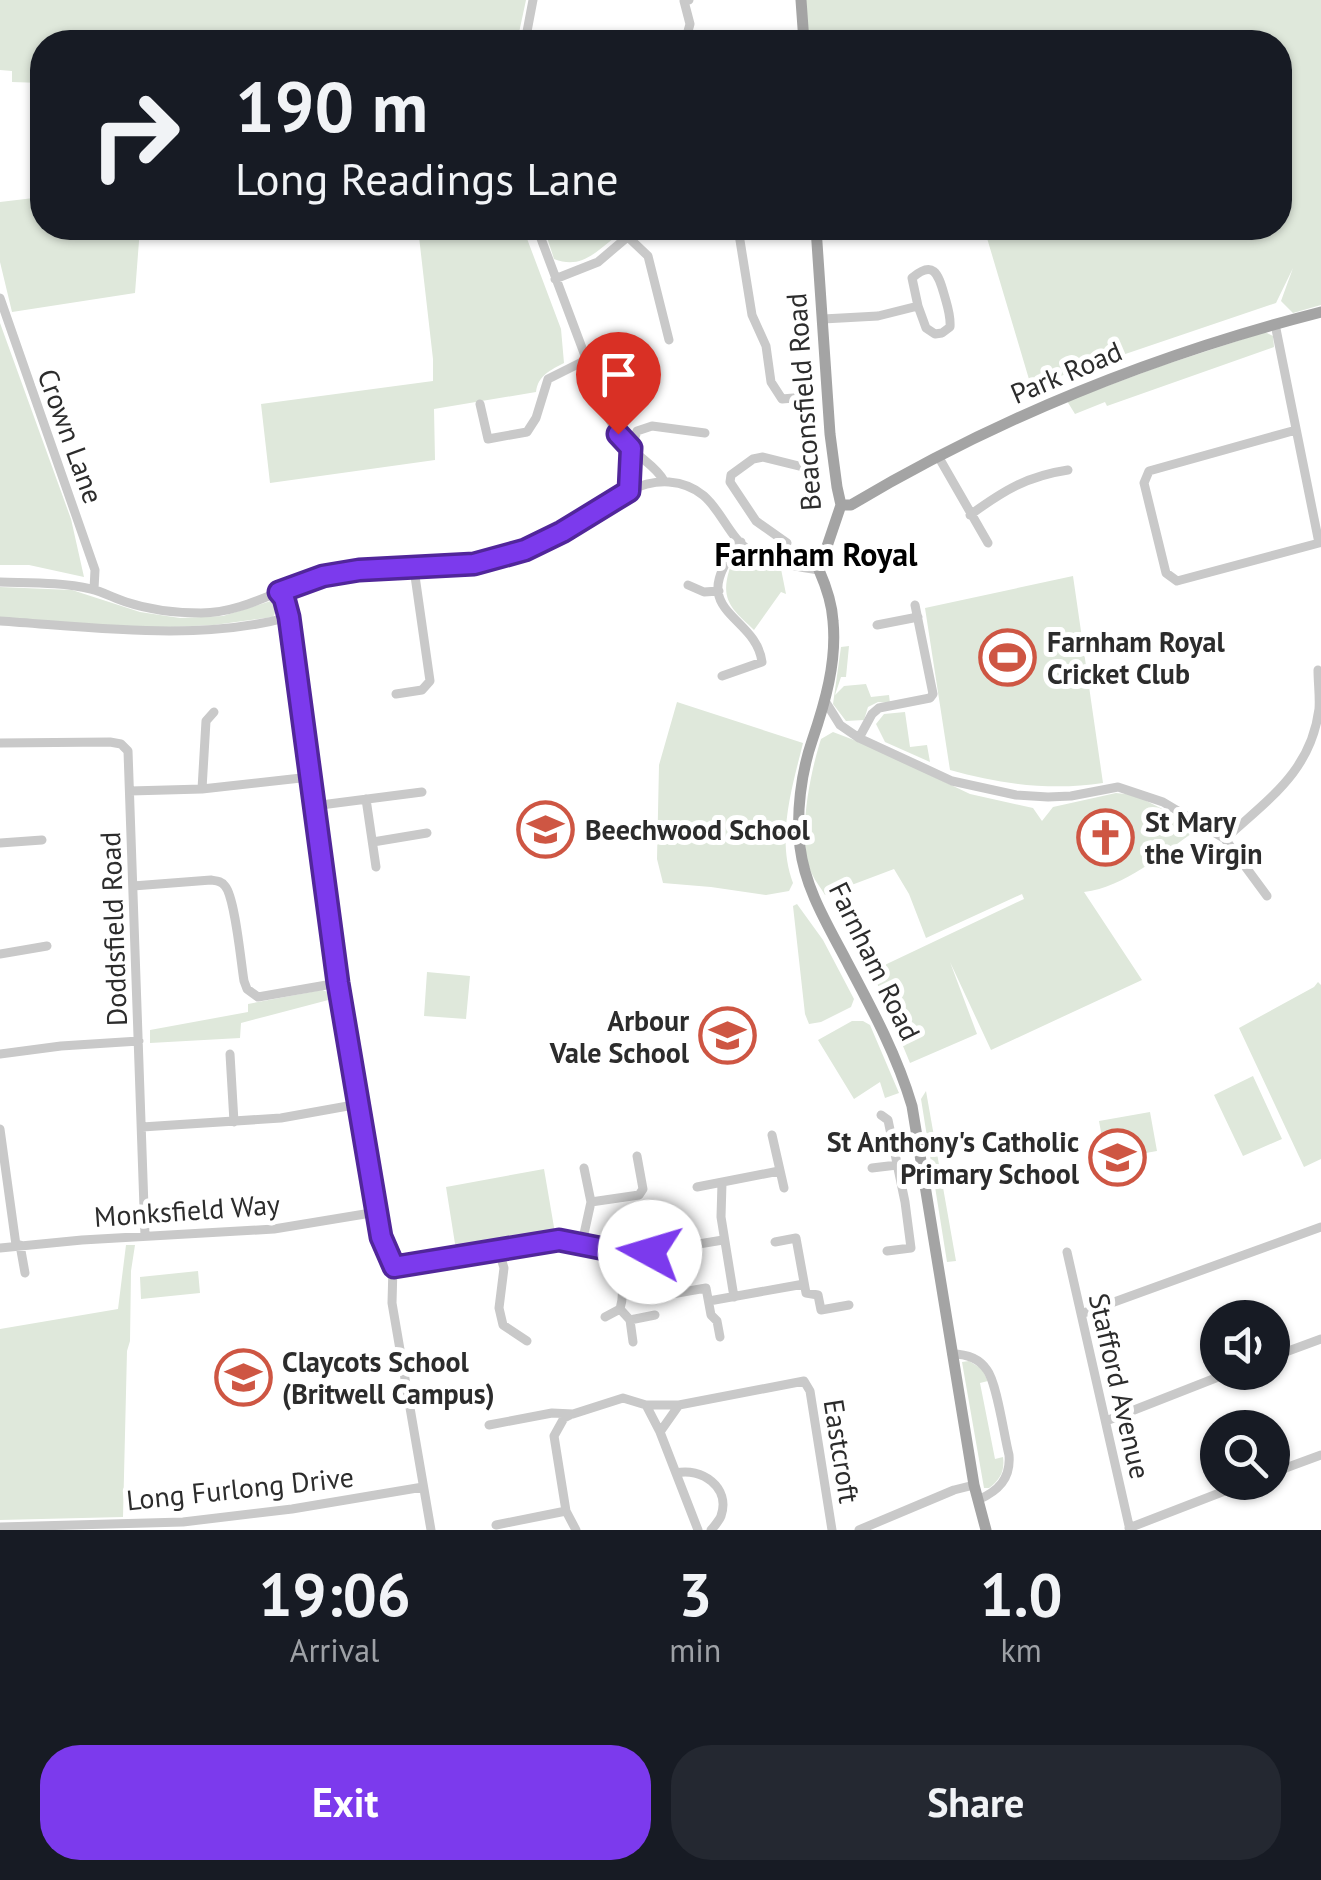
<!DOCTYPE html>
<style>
body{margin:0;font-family:"PT Sans",sans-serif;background:#242831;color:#f1f3f6;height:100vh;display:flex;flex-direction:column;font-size:38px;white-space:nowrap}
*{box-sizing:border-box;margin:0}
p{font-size:32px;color:#9ea1a6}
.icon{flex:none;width:55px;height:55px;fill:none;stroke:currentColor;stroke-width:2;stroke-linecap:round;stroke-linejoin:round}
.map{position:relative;height:1530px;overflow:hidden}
.panel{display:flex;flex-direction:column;background:#171b24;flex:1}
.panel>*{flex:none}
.top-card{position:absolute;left:30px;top:30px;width:1262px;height:210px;border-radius:40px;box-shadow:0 2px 8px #0004;background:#171b24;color:#f1f3f6;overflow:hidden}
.tools{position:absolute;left:1200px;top:1300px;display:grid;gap:20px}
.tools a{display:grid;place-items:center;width:90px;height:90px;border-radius:50%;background:#171b24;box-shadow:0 2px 8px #0004;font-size:50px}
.pin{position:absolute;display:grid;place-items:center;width:85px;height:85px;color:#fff;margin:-102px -42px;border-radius:50% 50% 50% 0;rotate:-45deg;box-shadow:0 0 10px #0007}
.pin .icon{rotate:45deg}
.me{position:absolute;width:110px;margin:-55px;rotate:276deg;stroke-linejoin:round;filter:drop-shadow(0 0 8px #0008)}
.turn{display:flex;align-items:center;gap:35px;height:210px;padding:0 40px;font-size:45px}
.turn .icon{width:130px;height:130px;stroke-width:2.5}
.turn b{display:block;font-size:70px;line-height:85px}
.eta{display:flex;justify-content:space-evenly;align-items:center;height:170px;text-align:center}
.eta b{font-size:60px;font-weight:600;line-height:70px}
.primary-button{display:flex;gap:20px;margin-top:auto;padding:20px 40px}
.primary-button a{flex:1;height:115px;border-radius:40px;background:#7c3aed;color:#fff;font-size:40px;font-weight:600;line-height:115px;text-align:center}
.primary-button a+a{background:#242831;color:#f1f3f6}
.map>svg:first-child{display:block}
</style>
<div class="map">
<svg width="1321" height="1530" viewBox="0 0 1321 1530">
<rect width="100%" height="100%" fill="#fff"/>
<path fill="#dfe8db" d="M0,0h526l-9,42h-475v41l-30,-1v-11l-12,-1z
M805,0h516v305l-28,8 -12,-12 12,-33 -17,35 -245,83 -47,-158h296v-186h-473z
M42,197v31h98l-5,65 -123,19 -12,-50v-60z
M418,228h105l38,101 3,34c-13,7 -26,12 -28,29l-102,17 1,51 -165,23 -9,-79 172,-23v-22z
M544,228h66l4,10c-20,16 -34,31 -60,21z
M0,323l71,196 13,58 -55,-12h-29z
M1265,332l8,4 1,11 -167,59 -2,-4 -30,12 -8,-13 94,-35z
M746,552l11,9 24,8 5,25 -5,-2 -27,38c-21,-20 -34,-29 -25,-59 3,-11 6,-14 17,-19z
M1073,576l30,207c-52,8 -103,1 -153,-13l-25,-162z
M0,587l72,3 68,22 40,6 43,-2 48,-15 4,3 1,7 -3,6 -59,8 -63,3 -151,-10z
M849,646l-3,31h-5l-6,18 9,-9 22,-2 5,13 18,-2 1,8 -12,-1 -10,5 -4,13 -18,1 -13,-17 8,-57z
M677,702l126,41c-11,45 -27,95 -10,140l-4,8 -23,4 -55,-8 -48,-4 -6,-24 2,-94z
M905,712l5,35 17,-2 3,17 -45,-20 -9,-18 8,-10z
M833,732l34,13 103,49 63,14 9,13 11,-14 63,-14 19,2 66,34 -6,2c-33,23 -70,56 -111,61l58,88 -151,70 -41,-88 27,72 -67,29 -38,-92 152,-72 -2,-5 -96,44 -17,-44 -15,-25 -69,26c-4,-7 -10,-14 -13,-21 -16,-33 -2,-101 9,-135z
M797,904l26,36 31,59 -3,8 -30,15 -12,2 -4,-10 -12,-108z
M427,972l43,4 -4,43 -42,-3z
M1318,982l3,3v174l-17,8 -65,-139 75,-41z
M322,990l11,4 3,4 -95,25 -1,15 -90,5v-13l98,-18v-8z
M852,1021h11l7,4 29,68 -14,5 -5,-16 -26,17 -36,-59z
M1253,1076l29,63 -39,17 -29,-61z
M926,1091l30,170 -9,1 -26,-163z
M1150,1112l7,39 -51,9 -7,-39z
M544,1169l11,64 -99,17 -10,-63z
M126,1245h9l-4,26 -1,70 -3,10 -4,166 -123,3v-191l118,-20z
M198,1271l2,22 -59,6 -1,-22z
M969,1361l13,8 6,12 -8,2 15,76 8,-2c2,14 -3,23 -14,31h-5l-22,-126z"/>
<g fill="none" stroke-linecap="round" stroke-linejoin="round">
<path stroke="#c9c9c9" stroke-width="9" d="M525,42l8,-42
M685,42l5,-18 -6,-23 5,-1
M537,228l71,189c7,13 15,24 26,34 10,10 23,17 30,30
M738,228l14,87 14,31 5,36 11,17 23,-2
M628,237l20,19 21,84
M555,279l43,-17 40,-34
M0,298l95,272 -1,19
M823,319l55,-3 40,-10 -6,-28c21,-18 26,-5 32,16 3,11 7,21 6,33l-8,6 -7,1 -9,-6 -8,-22
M1275,324l44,219 -142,38 -11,-8 -22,-90 5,-12 147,-41
M480,404l8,35 39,-7 9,-14 12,-39 38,-19
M938,456l50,87
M629,491l2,-42 6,-18 15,-5 53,7
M970,515c33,-24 57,-39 98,-45
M787,543l-31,-22 -26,-39 1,-7 22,-16 10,-2 48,12
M0,582c30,1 61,0 91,7 12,3 23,9 35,13 24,8 51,11 75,11 44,0 82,-27 123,-37 50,-12 102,-3 152,-13 29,-5 58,-16 85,-30 32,-18 69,-54 108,-51 51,4 51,52 84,71 20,10 44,14 66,17
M688,585l16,7 15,-1
M279,592l6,6 4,19 49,366 43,254 12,30 -1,36 39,227
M0,621c92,6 199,21 289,-4
M877,625l41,-8
M722,676l40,-14c-6,-49 -81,-49 -21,-120
M396,694l26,-4 8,-9 -16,-112
M825,701l15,24 19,13 93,43 64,14 32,2 23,-1 47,-9 45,15 62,37 42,57
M859,738l13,-24 7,-6 51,-10 3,-4 -18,-89
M0,743l110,-1 11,2 7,7 17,485
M202,789l4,-68 8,-9
M130,791l72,-2 108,-12
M366,799l10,68
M313,806l109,-14
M1225,839c42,-39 86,-67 94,-130 1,-12 -1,-26 -1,-39
M373,842l54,-9
M0,843l42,-3
M133,886l78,-6c6,1 10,1 14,6 10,11 16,77 19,95l3,8 11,8 80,-14
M0,954l47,-8
M0,1054l61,-8 78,-5
M230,1054l4,68
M881,1115l7,5 17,82 6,46 -24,3
M142,1127l139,-9 78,-14
M0,1129l16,116
M772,1135l12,53
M872,1168l25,-3
M722,1183l-1,34 13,80
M697,1187l82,-16
M591,1202l48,-7 4,-6 -6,-33
M775,1242l21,-4 10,55 12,2 3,15 28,-5
M582,1243l9,-41 -7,-34
M20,1245l5,28
M0,1248l82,-8 192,-11 103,-17
M499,1251l5,17 -5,40 4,17 24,16
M1067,1252l63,278
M393,1267l166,-27 62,12h29l73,-12
M666,1295l40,-7 5,27 6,6 3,16
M709,1301l95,-17
M620,1309l10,11 25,-5
M1081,1314l240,-87
M605,1317l15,-8c6,-19 -1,-38 1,-57
M630,1320l3,22
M952,1354c14,0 27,4 35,16 10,13 17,66 22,85 2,24 -11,36 -31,45
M1272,1357l49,-18
M646,1405l14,27 38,98
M570,1415l-6,3 -10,18 12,75 10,19
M1106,1421l125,-49
M489,1425l63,-12 21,1 50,-16 23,7h33l125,-24 6,10 22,139
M660,1432l19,-27
M676,1473c25,-6 55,14 45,43 -1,3 -7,11 -10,14
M1272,1473l49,-18
M496,1525l70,-14
M0,1527l183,-5 109,-13 131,-22
M1129,1528l119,-46
M859,1530l95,-40 20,-5"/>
<path stroke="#a4a4a4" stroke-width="11" d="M801,0l3,42
M816,228l14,206 7,53 4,18 -22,65c7,16 13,33 14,51 4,41 -8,82 -21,120 -11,32 -16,73 -12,106 5,41 27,77 46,113 25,47 51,95 66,146l62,379 12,45
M841,505h10c146,-87 306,-151 470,-193"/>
</g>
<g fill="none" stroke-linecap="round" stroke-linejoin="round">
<defs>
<path id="route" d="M618,434l13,14 -2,43 -67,41 -37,18 -51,14 -115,6 -36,6 -44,16 5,6 5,19 49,366 43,254 13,30 165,-27 61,12h30"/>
</defs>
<use href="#route" stroke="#51269a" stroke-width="25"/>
<use href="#route" stroke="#7c3aed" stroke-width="18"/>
</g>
<defs>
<symbol id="stadium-ring" viewBox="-11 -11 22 22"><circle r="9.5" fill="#fff" stroke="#ce5643" stroke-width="1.5"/><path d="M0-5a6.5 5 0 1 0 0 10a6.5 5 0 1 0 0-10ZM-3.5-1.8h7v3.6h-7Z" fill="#ce5643"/></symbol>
<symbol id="school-ring" viewBox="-11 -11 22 22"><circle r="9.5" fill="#fff" stroke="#ce5643" stroke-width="1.5"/><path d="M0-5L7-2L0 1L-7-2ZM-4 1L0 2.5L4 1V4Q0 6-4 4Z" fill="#ce5643"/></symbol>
<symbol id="church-ring" viewBox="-11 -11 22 22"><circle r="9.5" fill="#fff" stroke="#ce5643" stroke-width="1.5"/><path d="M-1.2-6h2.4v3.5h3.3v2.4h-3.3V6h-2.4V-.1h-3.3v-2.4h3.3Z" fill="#ce5643"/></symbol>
</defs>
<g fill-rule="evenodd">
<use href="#stadium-ring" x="976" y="626" width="63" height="63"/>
<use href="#school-ring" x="514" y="798" width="63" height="63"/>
<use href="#church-ring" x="1074" y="806" width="63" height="63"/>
<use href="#school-ring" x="696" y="1004" width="63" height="63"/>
<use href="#school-ring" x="1086" y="1126" width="63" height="63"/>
<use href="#school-ring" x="212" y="1346" width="63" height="63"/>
</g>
<g text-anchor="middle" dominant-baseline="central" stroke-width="10" stroke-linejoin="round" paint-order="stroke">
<g font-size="28" fill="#2c2c2c" stroke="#fff">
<text transform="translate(1066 372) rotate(-23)">Park Road</text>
<text transform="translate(803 402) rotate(-94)">Beaconsfield Road</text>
<text transform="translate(71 436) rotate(70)">Crown Lane</text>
<text transform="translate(113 929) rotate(-92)">Doddsfield Road</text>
<text transform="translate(875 961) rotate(64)">Farnham Road</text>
<text transform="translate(187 1210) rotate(-4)">Monksfield Way</text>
<text transform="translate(1120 1386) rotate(77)">Stafford Avenue</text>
<text transform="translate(842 1451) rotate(81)">Eastcroft</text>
<text transform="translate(240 1488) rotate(-6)">Long Furlong Drive</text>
</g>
<g font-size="28" font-weight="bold" fill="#2c2c2c" stroke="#fff" text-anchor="start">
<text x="1047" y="641">Farnham Royal<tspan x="1047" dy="32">Cricket Club</tspan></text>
<text x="1145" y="821">St Mary<tspan x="1145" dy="32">the Virgin</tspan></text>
<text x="585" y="829">Beechwood School</text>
<text x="689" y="1020" text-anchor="end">Arbour<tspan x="689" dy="32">Vale School</tspan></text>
<text x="1079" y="1141" text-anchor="end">St Anthony's Catholic<tspan x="1079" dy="32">Primary School</tspan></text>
<text x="282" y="1361">Claycots School<tspan x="282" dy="32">(Britwell Campus)</tspan></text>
</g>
<g font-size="32" font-weight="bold" fill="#000" stroke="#fff">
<text x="816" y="554">Farnham Royal</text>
</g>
</g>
</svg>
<div class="tools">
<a><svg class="icon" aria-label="sound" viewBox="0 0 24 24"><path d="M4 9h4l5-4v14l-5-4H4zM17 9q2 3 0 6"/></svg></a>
<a><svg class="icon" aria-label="search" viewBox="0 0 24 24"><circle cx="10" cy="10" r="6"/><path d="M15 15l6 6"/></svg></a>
</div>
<div class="pin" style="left:618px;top:434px;background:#d93025"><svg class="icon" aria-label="arrive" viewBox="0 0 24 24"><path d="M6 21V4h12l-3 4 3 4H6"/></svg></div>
<svg class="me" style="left:650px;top:1252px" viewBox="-20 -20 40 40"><circle r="19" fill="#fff"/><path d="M0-13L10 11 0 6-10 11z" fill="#7c3aed"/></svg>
<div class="top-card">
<div class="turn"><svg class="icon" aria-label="right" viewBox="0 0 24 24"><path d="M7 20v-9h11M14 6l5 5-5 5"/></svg><div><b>190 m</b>Long Readings Lane</div></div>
</div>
</div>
<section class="panel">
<div class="eta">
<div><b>19:06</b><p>Arrival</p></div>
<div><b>3</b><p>min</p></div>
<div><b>1.0</b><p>km</p></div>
</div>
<div class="primary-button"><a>Exit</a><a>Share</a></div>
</section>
